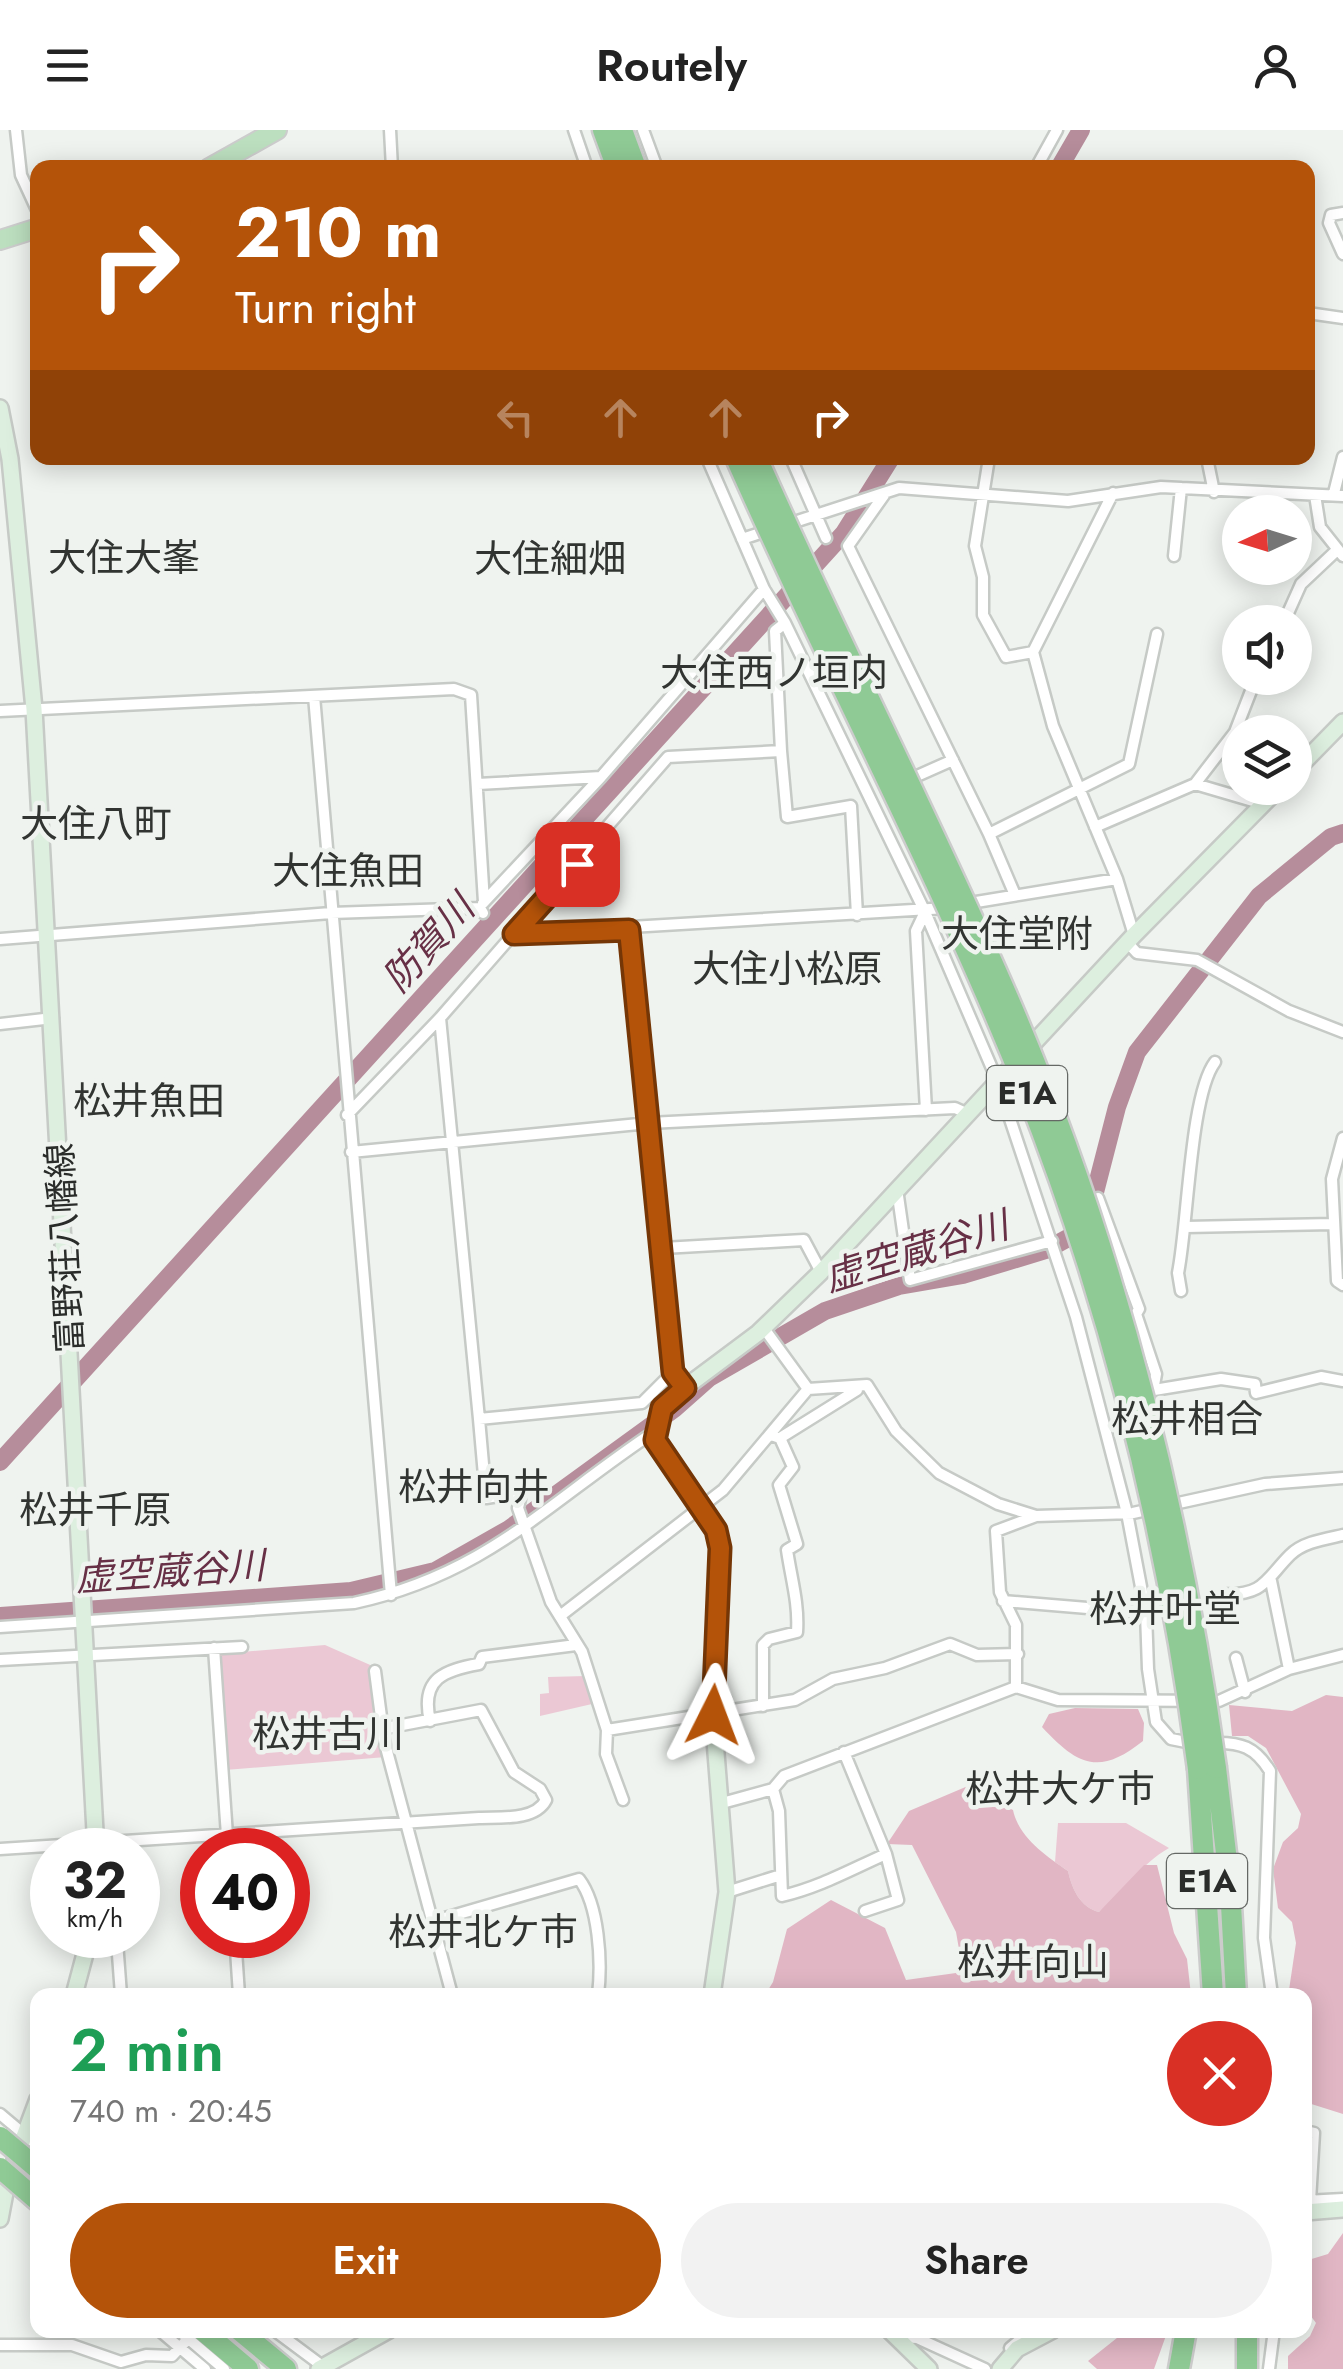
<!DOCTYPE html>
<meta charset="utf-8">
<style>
body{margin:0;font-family:Jost,"Noto Sans JP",sans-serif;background:#f2f2f2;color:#222;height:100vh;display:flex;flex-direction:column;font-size:38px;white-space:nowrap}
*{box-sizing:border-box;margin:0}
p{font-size:32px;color:#767676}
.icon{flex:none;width:55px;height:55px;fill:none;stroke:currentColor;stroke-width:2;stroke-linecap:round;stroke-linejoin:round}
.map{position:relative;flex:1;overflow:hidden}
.panel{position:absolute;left:30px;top:1858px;width:1282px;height:350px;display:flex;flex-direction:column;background:#fff;border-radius:20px;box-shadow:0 5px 25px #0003}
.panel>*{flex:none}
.top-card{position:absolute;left:30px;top:30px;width:1285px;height:305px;border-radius:20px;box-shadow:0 5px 25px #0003;background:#b45309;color:#fff;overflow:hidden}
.needle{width:65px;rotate:266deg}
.fabs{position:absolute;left:1222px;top:365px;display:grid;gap:20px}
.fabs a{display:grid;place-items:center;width:90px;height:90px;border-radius:50%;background:#fff;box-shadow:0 5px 25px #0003;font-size:50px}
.speed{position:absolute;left:30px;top:1698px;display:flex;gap:20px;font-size:50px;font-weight:700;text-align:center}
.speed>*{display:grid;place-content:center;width:130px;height:130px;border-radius:50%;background:#fff;box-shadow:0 5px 25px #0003;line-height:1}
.speed small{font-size:25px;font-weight:400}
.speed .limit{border:15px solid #d22;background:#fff;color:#111}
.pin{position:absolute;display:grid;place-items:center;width:85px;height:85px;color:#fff;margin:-42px;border-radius:20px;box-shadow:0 5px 15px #0006}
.me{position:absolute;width:110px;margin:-55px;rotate:3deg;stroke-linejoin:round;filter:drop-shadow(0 0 8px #0008)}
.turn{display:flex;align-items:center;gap:35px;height:210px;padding:0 40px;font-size:45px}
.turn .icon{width:130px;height:130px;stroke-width:2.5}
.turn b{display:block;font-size:70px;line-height:85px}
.lanes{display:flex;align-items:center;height:95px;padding:0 40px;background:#0003;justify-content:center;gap:50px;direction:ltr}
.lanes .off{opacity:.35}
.round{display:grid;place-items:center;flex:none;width:105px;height:105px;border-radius:52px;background:#f2f2f2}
.head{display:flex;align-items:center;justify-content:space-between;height:170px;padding:0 40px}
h1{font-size:60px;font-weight:600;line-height:75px;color:#1e9e55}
.primary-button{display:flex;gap:20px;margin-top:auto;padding:20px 40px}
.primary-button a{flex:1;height:115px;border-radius:60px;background:#b45309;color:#fff;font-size:40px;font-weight:600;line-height:115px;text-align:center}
.primary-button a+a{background:#f2f2f2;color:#222}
header{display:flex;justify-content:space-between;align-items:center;height:130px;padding:0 40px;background:#fff;font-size:45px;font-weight:600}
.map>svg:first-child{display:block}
</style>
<header><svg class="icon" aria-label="menu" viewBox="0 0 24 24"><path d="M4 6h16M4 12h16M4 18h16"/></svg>Routely<svg class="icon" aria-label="person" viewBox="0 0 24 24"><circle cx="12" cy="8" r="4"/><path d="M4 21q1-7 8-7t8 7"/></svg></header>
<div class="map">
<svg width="1343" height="2239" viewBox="0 0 1343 2239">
<rect width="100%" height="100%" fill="#eff3ef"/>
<path fill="#ebc8d4" d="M325,1515l52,23 9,89 -161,13 -8,-116z
M586,1546l6,28 -52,12v-22l9,-1 -1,-16z
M1058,1693h68l43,25c-29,16 -44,44 -70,64 -19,-5 -27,-23 -31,-41l-13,-9z"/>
<path fill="#e1b6c4" d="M1326,1565l17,2v417l-38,-12v-49l5,-13 -5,-45h-12l-4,-5 7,-47 -4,-21 -14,-14 -5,-39 10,-27 15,-14 3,-14 -35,-66 -18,-12h-16l-3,-31 63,6z
M1075,1578l63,1 6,14 -1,18c-43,34 -64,26 -101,-14l7,-13z
M982,1650l14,6 -4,14 21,10c6,28 33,46 55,61 4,18 12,36 31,41l45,-47h13l17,68 13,26 4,36h-426l8,-13 14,-53 44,-29 54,28 21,52 57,-8 -7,-40 -44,-87 -25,-1 22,-33z
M1343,2103v136h-55v-13l22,-20 6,-13 -11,-15v-47l23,-7z
M1127,2200h41l-14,39h-57l-9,-8z"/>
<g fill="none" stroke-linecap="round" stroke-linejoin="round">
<path stroke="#b68d9b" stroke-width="18" d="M1059,38l22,-38
M0,1332l844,-929 47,-75
M0,1486l351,-25 84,-20 74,-42 165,-120 35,-31 116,-67 74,-25 64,-11 83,-25 22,-12 13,-11 12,-27 24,-93 20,-55 122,-156 72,-59 12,-4"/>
<defs>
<path id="street" d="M16,0l5,45 17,37
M390,0l2,38
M574,0l13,38
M643,0l14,38
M1036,38l21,-38
M1343,83l-12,2 -2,8 14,31
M1308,183l35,5
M707,328l57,131 21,34 140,289 72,168 79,237 51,196 19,100 2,56 8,53 15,17 25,5
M791,328l35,80
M989,328l-14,88 8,31v38l23,42 27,-5
M1207,328l7,34
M1113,363l-80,159 20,74 64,153 17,56
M1334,363l9,-36
M884,365l-36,51 141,288 140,-70 28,-130
M1315,365l5,32 23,29
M742,409l157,-51 169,13 93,-14 182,9
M1174,426l7,-68
M1284,492l17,-38 35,-33
M314,566l77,899
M0,581l454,-22 17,6 13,207
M781,621l6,66 64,-11 6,109
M908,650l45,-20
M478,654l123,-7
M1195,654l68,20
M1095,697l100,-43 40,-52 21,-54
M989,704l26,61
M483,773l118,-126 163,-188
M964,774l153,-25
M925,782l-9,19 10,179
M629,800l44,442 12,16
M514,804l433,-26
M0,809l331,-26 149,-5 3,5
M1127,812l10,11 60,7 92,51 54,21
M440,888l39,401
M0,894l53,-6
M347,985l93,-97 228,-261 113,-6 -6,-120 10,-8
M1343,1008l-11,41 5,102 6,4
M351,1022l298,-29 306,-15 11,5
M897,1059l13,91 142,-39
M1092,1084l6,-16 41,111 -3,5 20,60 -3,17
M1186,1097l147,-3
M663,1118l141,-8 17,32
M1181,1161l-3,-18c10,-49 12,-178 37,-211
M808,1259l59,-4 29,46 43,42 59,31 38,12 97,-3 132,-29 78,-6
M1148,1261l73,-12 34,5 1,9 65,-16 22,4
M780,1308l77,-48
M1271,1451l18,88
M1223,1464c41,2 43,-15 67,-39 13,-13 35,-16 53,-20
M1003,1471l132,11
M560,1486l163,-126 85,-101 -45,-62
M0,1497l354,-24c133,-29 193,-100 300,-171
M214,1518l14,202
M1236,1528l9,34
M0,1530l242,-13
M375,1541l9,69 68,255
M1016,1557v-62l-16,-33 -4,-61 40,-15
M763,1576v-61l6,-6 28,-7c2,-29 -6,-54 -10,-82l10,-6 -18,-59 14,-18 -13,-29 -9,-3
M430,1591c-10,-43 15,-51 49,-57l3,-7 94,-12
M607,1600l188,-30 38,-21 52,-11 65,-24 27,11 41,-1
M1213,1613c28,-1 42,4 57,28l-6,167 8,57
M844,1622l42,102 12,46 -33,11
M773,1659l6,22 3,85c38,-9 68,-26 104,-42
M623,1670l-17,-46 1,-24 -25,-78 -31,-50 -33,-94 2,-9 -8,-5 -26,4 -7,-79 163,-16 31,-31
M722,1673l51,-14 11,-13 232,-89 42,13 161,1 70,-32 54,-14
M0,1719l479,-31c21,-1 56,3 67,-18l-6,-11 -26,-17 -33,-62 -100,19
M727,1762l54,-17
M431,1792l148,-43c20,26 23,83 19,116
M235,1805l4,60
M89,1812l28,-1 4,54
M0,1984l38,32
M1305,2001l9,2 -4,68
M1305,2071l38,-2
M159,2200l46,39
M178,2200l46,39
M274,2200l51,38
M900,2207l17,1 68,31
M0,2215h72l49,17 25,-7 26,1 14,-15
M1010,2218l22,-18
M1269,2239l5,-39"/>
<path id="secondary" d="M0,278l10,51 24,250 62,1141
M1295,641l48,-49
M74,1865l16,-60
M712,1865l15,-103 -14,-177 7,-167 -4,-18 -61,-90 3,-24 9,-15 91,-68 63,-61 313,-337 145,-147
M1305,2082l38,-3
M0,2089l7,-37 31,-83
M889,2200l40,39
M319,2239l70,-39
M1000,2239l17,-20 36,-19"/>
<path id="primary" d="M209,38l68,-38
M0,110l38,-12"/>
<path id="highway" d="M603,0l14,38
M622,0l14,38
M1216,1638l14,119 6,108
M1198,1639l15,226
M202,2200l46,39
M239,2200l47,39
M1179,2239l7,-39
M1247,2239v-39"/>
</defs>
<use href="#street" stroke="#c6cac6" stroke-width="15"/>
<use href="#secondary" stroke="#c6cac6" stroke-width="20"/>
<use href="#primary" stroke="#ccc" stroke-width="22"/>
<use href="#highway" stroke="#ccc" stroke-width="25"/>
<use href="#street" stroke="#fff" stroke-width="10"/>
<use href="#secondary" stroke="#ddefdf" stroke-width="15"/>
<use href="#primary" stroke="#bcdfbf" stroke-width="18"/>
<use href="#highway" stroke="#8fca95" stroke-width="20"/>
<defs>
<path id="highway-bridge" d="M736,328c83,189 180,372 261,562 103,239 167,492 201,749
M757,328c80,181 172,358 251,540 106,245 171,505 208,770
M0,2007l38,32
M0,2038l38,33"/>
</defs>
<use href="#highway-bridge" stroke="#ccc" stroke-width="25" stroke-linecap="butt"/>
<use href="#highway-bridge" stroke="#8fca95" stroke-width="20"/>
</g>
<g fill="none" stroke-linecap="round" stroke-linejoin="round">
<defs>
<path id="route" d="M577,734l-63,70 115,-4 44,442 12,16 -23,20 -7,32 61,90 4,18 -7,167"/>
</defs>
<use href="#route" stroke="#753606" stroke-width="25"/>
<use href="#route" stroke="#b45309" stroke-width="18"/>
</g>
<g text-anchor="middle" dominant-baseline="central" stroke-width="9" stroke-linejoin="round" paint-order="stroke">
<g fill="#eff3ef" stroke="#656865" stroke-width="2.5">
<rect x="987" y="936" width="80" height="54" rx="8"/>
<rect x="1167" y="1724" width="80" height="54" rx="8"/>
</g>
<g font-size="32" font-weight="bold" fill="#2a2c2a">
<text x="1027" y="963">E1A</text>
<text x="1207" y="1751">E1A</text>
</g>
<g font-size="35" fill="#2a2c2a" stroke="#eff3ef">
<text transform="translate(65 1118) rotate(-93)">富野荘八幡線</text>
</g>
<g font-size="38" fill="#313431" stroke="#eff3ef">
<text x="124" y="427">大住大峯</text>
<text x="550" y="428">大住細畑</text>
<text x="774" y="542">大住西ノ垣内</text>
<text x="96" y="693">大住八町</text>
<text x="348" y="740">大住魚田</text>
<text x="1017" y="803">大住堂附</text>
<text x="787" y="838">大住小松原</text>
<text x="149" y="970">松井魚田</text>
<text x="1187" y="1288">松井相合</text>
<text x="474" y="1356">松井向井</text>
<text x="95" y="1379">松井千原</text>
<text x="1165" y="1478">松井叶堂</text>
<text x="328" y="1603">松井古川</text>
<text x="1060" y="1658">松井大ケ市</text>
<text x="483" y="1801">松井北ケ市</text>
<text x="1033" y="1831">松井向山</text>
</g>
<g font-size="38" font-style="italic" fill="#673046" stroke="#eff3ef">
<text transform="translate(428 813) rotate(-48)">防賀川</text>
<text transform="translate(916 1121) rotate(-17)">虚空蔵谷川</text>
<text transform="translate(170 1441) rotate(-4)">虚空蔵谷川</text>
</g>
</g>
</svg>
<div class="fabs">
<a><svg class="needle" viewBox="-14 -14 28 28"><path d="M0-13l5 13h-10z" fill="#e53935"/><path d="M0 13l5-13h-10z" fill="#767676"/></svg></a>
<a><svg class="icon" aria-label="sound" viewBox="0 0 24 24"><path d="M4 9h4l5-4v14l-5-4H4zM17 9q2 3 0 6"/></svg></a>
<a><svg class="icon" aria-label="layers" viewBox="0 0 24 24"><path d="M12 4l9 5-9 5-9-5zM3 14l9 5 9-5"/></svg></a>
</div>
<div class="speed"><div>32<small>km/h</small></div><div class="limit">40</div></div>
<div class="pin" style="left:577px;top:734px;background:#d93025"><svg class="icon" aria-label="arrive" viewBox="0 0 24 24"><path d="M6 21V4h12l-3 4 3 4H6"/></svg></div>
<svg class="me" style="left:713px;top:1585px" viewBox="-20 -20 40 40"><path d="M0-17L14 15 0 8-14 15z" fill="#b45309" stroke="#fff" stroke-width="4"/></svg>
<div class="top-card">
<div class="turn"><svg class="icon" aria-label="right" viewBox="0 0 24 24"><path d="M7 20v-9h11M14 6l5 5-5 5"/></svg><div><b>210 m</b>Turn right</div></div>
<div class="lanes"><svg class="icon off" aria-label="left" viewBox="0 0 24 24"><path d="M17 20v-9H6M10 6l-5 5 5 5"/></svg><svg class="icon off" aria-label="ahead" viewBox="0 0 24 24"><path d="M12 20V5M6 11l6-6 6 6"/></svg><svg class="icon off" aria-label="ahead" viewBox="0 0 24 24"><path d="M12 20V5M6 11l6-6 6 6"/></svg><svg class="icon" aria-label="right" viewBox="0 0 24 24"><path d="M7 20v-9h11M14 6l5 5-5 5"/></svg></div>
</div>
<section class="panel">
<div class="head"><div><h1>2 min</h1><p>740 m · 20:45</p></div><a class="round" style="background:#d93025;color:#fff"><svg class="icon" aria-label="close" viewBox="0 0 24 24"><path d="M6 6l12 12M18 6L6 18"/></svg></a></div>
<div class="primary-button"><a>Exit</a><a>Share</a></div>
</section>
</div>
